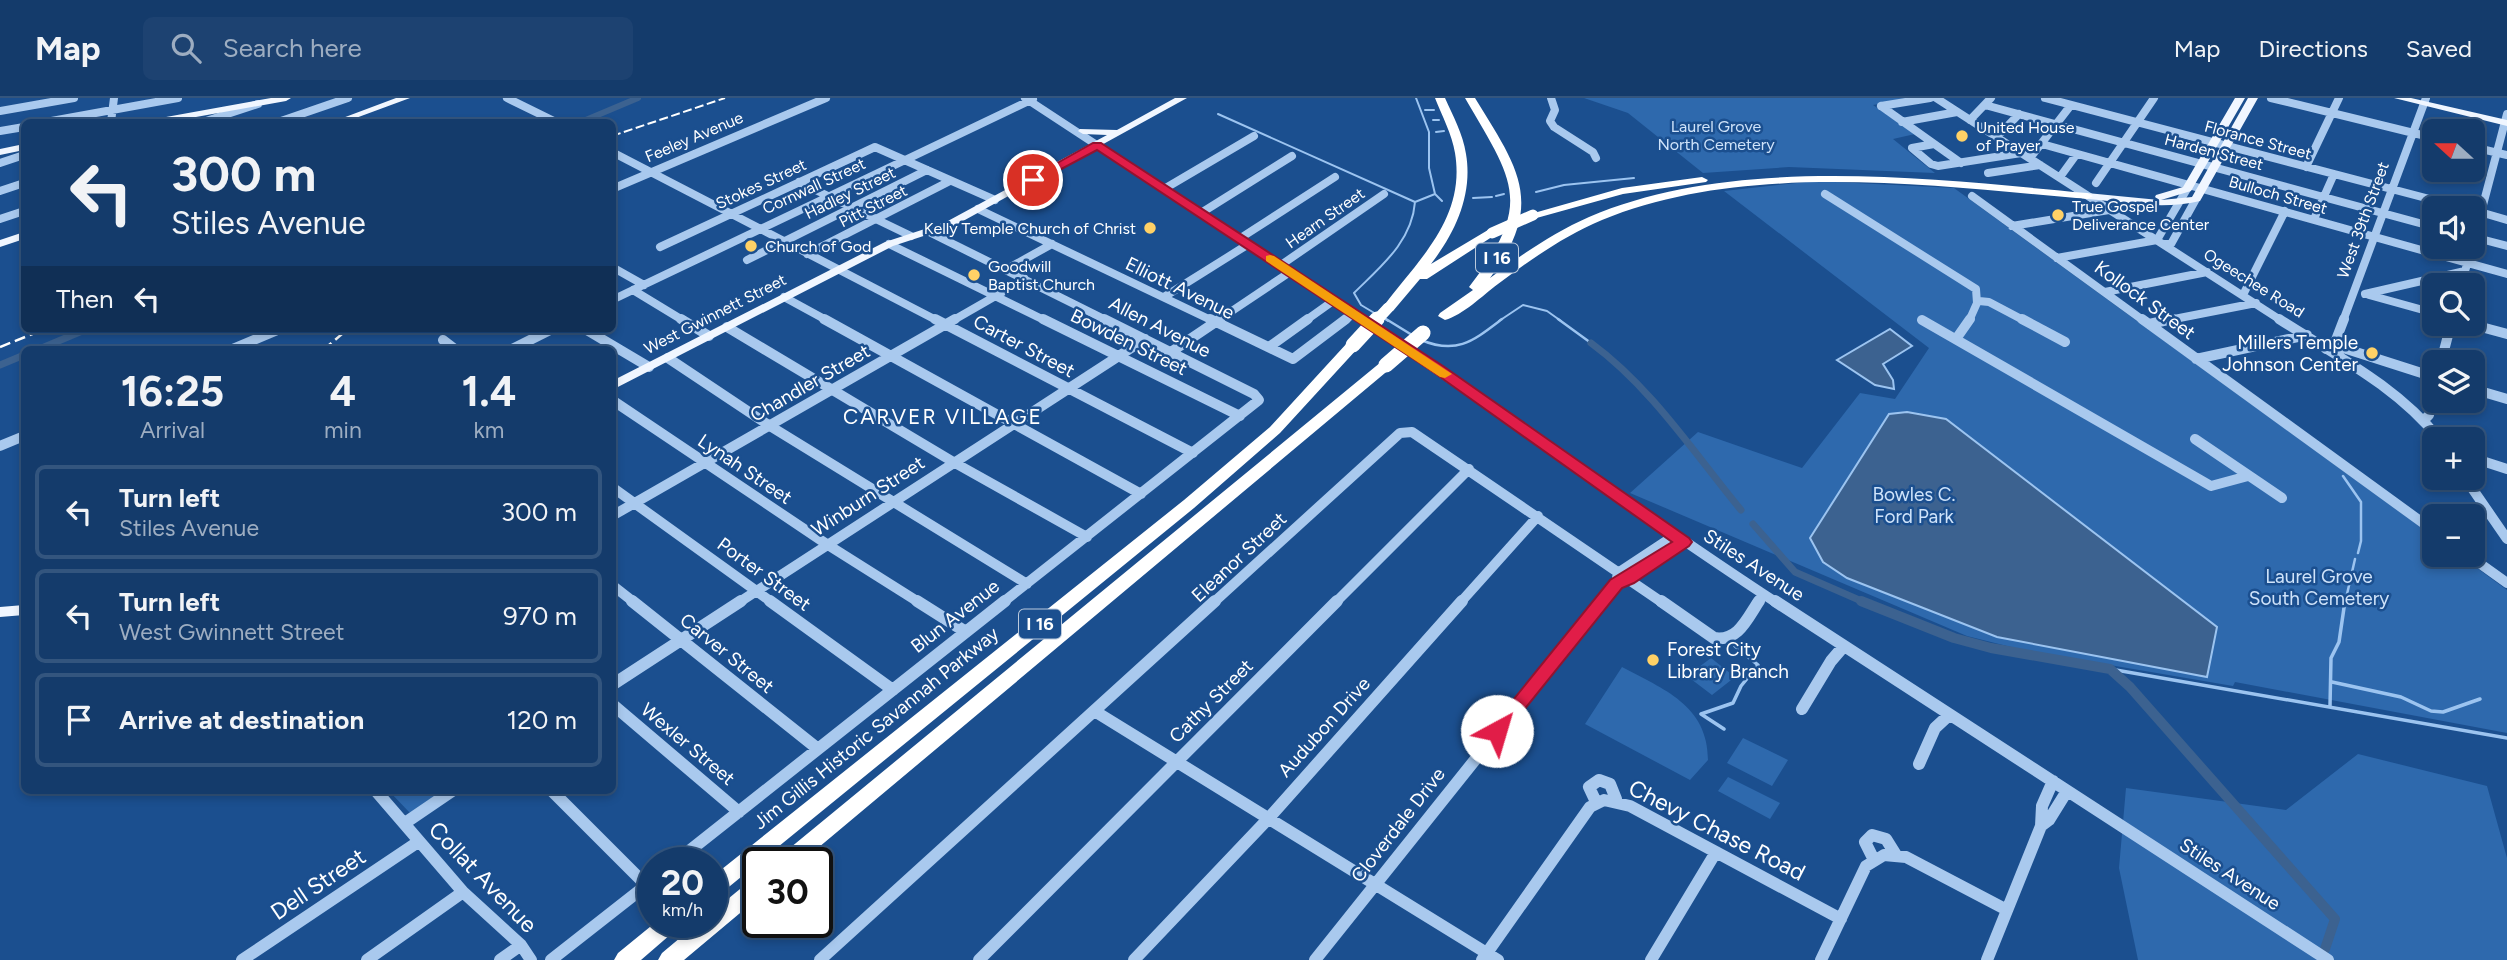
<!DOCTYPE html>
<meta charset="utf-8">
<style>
body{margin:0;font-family:Figtree,sans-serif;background:#1d4271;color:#f1f3f6;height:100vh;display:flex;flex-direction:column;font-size:26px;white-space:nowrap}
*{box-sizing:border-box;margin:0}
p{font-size:23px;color:#9dadc1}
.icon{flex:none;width:38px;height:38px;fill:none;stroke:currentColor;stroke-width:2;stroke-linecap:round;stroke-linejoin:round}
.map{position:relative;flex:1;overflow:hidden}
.side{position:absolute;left:21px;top:248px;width:595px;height:448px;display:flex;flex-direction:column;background:#143b6b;border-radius:10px;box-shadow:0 4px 10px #0003,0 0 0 2px #33557e}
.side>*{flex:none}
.guide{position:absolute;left:21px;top:21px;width:595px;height:214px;border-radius:10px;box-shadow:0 4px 10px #0003,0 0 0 2px #33557e;background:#143b6b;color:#f1f3f6;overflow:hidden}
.needle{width:46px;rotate:291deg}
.fabs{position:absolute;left:2422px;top:21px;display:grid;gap:14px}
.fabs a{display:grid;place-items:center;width:63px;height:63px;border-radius:10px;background:#143b6b;box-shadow:0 4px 10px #0003,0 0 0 2px #33557e;font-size:35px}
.speed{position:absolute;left:637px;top:749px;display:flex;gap:14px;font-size:35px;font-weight:700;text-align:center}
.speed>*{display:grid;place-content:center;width:91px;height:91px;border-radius:50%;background:#143b6b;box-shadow:0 4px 10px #0003,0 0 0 2px #33557e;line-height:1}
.speed small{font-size:18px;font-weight:400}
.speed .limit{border:4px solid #111;border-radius:10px;background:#fff;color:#111}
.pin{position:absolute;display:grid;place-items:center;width:60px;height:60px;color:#fff;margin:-30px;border:4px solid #fff;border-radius:50%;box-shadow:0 2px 7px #0007}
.me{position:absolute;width:77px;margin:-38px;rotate:39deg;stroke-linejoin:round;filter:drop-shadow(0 0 5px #0008)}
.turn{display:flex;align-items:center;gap:24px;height:147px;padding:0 35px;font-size:32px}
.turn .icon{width:91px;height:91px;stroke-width:2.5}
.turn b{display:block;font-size:49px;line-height:60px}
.then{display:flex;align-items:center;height:66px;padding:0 35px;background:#0003;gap:14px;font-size:26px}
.eta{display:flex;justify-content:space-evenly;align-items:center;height:119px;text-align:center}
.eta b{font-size:42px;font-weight:700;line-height:49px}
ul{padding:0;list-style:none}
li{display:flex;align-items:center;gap:21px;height:94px;margin:0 14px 10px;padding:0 21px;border:4px solid #33557e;border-radius:10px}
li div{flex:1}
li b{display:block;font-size:26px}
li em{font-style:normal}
header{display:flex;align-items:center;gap:42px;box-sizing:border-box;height:98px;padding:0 35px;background:#143b6b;border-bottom:2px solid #33557e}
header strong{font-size:33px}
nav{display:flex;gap:38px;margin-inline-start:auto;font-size:24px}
.search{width:490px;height:63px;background:#1d4271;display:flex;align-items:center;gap:18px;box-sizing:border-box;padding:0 24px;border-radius:10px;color:#9dadc1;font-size:26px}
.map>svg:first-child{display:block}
</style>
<header>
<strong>Map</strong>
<div class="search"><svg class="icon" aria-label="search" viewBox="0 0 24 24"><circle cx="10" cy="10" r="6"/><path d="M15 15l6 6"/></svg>Search here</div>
<nav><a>Map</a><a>Directions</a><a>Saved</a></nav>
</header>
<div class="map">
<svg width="2507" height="862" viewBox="0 0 2507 862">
<rect width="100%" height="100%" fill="#1b4f8f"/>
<path fill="#2e69ad" d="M1584,0h331l-42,7 42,29 -22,5 42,34 -146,-6 -86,6 -75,-60z
M1815,83l139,7 480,349v18h25l48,35v143l-272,-51 -2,4 -206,-35 -60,-15 -337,-143 68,-61 104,36 58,-75 35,6 34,-51 -205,-157z
M1711,560l24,19 -23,18 -25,-19z
M1622,569c41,22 86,38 86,93l-18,20 -105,-56z
M1743,640l45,22 -16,26 -45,-23z
M2358,656l129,32 20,72v102h-369l-19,-92 7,-80 160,22z
M1728,679l52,26 -10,16 -52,-28z
M389,693h53l-32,22z"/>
<path fill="#3c6290" stroke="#9cc4f0" stroke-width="2" d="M1890,231l22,17 -29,18 10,16 1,9 -19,-4 -38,-25z
M1907,314l39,7 271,208 -10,50 -210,-40 -150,-59 -24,-16 -13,-24 79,-124z"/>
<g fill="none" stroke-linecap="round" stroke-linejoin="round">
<path stroke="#9cc4f0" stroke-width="2" d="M1425,12h9
M1218,16l197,88c-3,40 -35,65 -61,91l7,12 15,9
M1433,22h6
M1436,34l8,-1
M1536,94l28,-7 70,-7
M1435,96l7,7
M1496,98l8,-2
M1473,100l19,-1
M1415,104l20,-8 -6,-26v-36l-13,-34
M1385,221l3,2
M1499,223l24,-16 24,6 14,10"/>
<path stroke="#9cc4f0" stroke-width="2.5" d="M1386,221l26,16
M1558,221l33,24
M1421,242c36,15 52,1 81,-21
M2343,378l18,26v39l-3,12
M2345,505l10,-44"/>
<path stroke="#9cc4f0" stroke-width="3.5" d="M2110,571l397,69
M2332,584l69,15 30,14 12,1 37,-13
M2330,608l1,-48 8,-16 6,-41
M1724,631l-23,-15 32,-11 8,-17 17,-21 -23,-19"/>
<path stroke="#3c6290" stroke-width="6" d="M581,24l57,-24"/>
<path stroke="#3c6290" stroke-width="7" d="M1591,245c60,44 103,110 150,167
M37,252l50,-21
M0,267l24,-10
M1753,426l42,48 71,31"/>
<path stroke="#3c6290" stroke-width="10" d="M1861,503l93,37 37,10 119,21 20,18 205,232 -10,30"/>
<path stroke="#a9c9ee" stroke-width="8" d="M507,0l49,24
M1025,0l340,223
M1551,0l4,12 -5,11 4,6 39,25 3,6
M1936,0l346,223
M2045,0l419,110
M2271,0l163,40
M1985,7l449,122
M1881,8l80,57
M1881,8l49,-8
M0,13l74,-13
M1970,22l21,-22
M46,24l132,-24
M111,24l3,-24
M203,24l55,-18
M278,24l70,-24
M1902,24l55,-10
M0,33l24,-4
M1997,39l22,-23
M1934,46l-22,4 19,16 7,2 83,-13
M2042,46l465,130
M2473,49l34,8
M612,54l326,169
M2030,60l41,-53
M0,65l24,-8
M2306,69l33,-69
M1988,75l52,-8
M2060,79l16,-22
M799,84l112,54
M2096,85l58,-85
M612,91l214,-91
M1164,91l90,-53
M0,93l24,-8
M1825,96l151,95 1,14 -8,18
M1972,98l172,125
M978,111l235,112
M2473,112l34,10
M1201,115l91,-57
M0,121l24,-8
M2314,121l20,-45
M2012,128l97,-16
M929,134l179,89
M2473,139l34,9
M1239,141l96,-62
M2157,142l30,-51
M2473,145l34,-129
M889,146l157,77
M2164,146h7l25,-45
M660,149l215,-100 120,53
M807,156l143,-73
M2057,160l100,-18
M747,162l180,-90
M1281,167l103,-71
M612,169l32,18
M1007,171l45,-25
M2461,187l11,-38
M633,192l51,31
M2105,194l102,-20
M2365,196l100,-23
M2243,197l42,-84
M2369,197l65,18
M784,199l44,24
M1164,199l83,-52
M612,202l421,-201
M1979,203l10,1 36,19
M952,223l73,-42
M1217,223l73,-49
M1305,223l28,-20
M1344,223l9,-7
M2164,223l92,-18
M2343,223l83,-223"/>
<path stroke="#a9c9ee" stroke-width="10" d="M681,221l28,17
M824,221l317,175
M935,221l258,134
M1043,221l197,97
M1210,221l83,40 53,-40
M1362,221c140,92 275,193 415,284
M2022,221l43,23
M2142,221l292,212
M2279,221c56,36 119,68 160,120
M1922,222l289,166 37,-10
M2149,226l24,-5
M2470,226l37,10
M727,229l228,136 132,74
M585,231l64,38
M1956,241l14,-20
M443,242l13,10
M2334,247l100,32
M1269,249l39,-28
M2326,251l8,-4 10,-26
M230,252l50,-21
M510,252l42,-21
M1171,254l49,-33
M668,260l102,68 257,158
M2196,261l111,-24
M2441,264l10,-38
M2473,291l34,10
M612,302l216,145 92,58
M2424,322l5,-5 5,-24
M2195,341l87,59
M0,348l24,-10
M2473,360l34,11
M2465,380l42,61
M612,389l161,116
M612,418l343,-197
M2468,457l39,28
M1617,480l1,-5 56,-37
M612,487l23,18
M738,505l407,-264
M1002,505l257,-203 -5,-6 -150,-75
M1213,505l187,-170 12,-1 251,171
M1335,505l134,-134
M1460,505l78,-87
M1601,505l15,-19 68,-42
M1757,505l7,-8"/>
<path stroke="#a9c9ee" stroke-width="12" d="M632,503l186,148
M770,503l123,89
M917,503l49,31
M1661,503l53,37c24,4 33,-19 45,-37
M1775,503l553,359
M612,587l129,-84
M612,606l127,108
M1802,611l29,-48 12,-14
M1096,614l402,248
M1919,666l16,-36 13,-12
M376,693l87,101 58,53 10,15
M552,693l94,94
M1596,704l-7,-15 10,-7 11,4 6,15
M405,725l47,-32
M2041,728l8,-6 18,-29
M1873,760l-8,-16 7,-7 14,4 10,16
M674,765l331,-262
M242,862l176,-118
M367,862l96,-68
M500,862l21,-15
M551,862l102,-80
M820,862l395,-359
M979,862l358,-359
M1134,862l134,-141 194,-218
M1315,862l287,-359
M1482,862l108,-153 14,-7 26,6 211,113
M1651,862l65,-108
M1821,862l45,-94 18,-11 22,2 101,53
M1987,862l54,-134 1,-20 11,-25"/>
<path fill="#f0f6ff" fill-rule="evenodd" d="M271,0h20l-5,3 -118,21h-18l5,-3z
M396,0h14l-65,24h-13z
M1175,0h12l-233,128 -61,20 -281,144v-9l273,-139 61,-20 161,-87 -24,-1 -5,-3 2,-2 37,1z
M2235,0h10l-54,93 -30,9 31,-3 56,-99h10l-58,103c-38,9 -75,1 -113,-2l-5,-3 5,-3 72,7 -4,-3 1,-2 27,-8z
M2394,0h17l96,22v6z
M24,46v6l-24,5v-6z
M24,134v7l-24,8v-7z
M24,507v10l-24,2v-10z"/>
<path fill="#fff" fill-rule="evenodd" d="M1435,0h10c8,18 18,36 21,56 7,41 -11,79 -35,110l57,-34 4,-1 6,4 -71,46h-7l-27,32 -5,1 -6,-4c35,-47 84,-89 73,-155 -3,-19 -13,-37 -20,-55z
M1465,0h10c43,70 71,105 15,180 31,-23 63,-45 99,-61 146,-63 343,-38 498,-24l6,3 -6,3c-153,-13 -339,-39 -485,21 -38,16 -72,40 -104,64 -16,12 -35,31 -53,36l-7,-4 2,-3 33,-23 -4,-3c65,-84 45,-105 -4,-189z
M1702,79l6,3 -2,2 -83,12 -90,25 -6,-4 95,-27z
M1353,243l5,1 2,3 -2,3 -78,85 -86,75 -475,387 -7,3v-21l472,-377 86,-73 78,-85z
M1386,263l5,1 2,3 -2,3 -591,495h-24l3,-6 602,-495z
M758,779v21l-74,62h-26l4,-7 37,-31h13v-10l39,-32z
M656,824h25l-3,6 -37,32h-27l4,-7z"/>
<path stroke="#fff" stroke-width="2" stroke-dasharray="9 3.5" stroke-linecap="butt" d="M612,38l113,-38"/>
<path stroke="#fff" stroke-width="2.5" stroke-dasharray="11 5" stroke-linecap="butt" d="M0,249l45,-18
M323,252l25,-21"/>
<path stroke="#fff" stroke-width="11" d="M1492,135l41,-18
M1376,223l12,-13"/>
<path stroke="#fff" stroke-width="15" d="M1353,247l24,-26
M1386,267l37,-32"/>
</g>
<path fill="#e11d48" stroke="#92132f" stroke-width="2" d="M1093,45h8l342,223 246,172 3,4 -3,4 -55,37 -12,5 -119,148 -6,2 -7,-2 -2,-5 122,-151 62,-38 -239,-170 -336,-222 -60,32 -10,-2z"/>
<path fill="#f59e0b" d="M1270,157l4,1 178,118 -7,4 -5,-1 -174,-116v-5z"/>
<g fill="#ffd166" stroke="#1b4f8f" stroke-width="2.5">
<circle cx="1962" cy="38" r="7"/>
<circle cx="2058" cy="117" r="7"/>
<circle cx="1150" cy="130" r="7"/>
<circle cx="751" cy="148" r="7"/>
<circle cx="974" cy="177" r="7"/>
<circle cx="2372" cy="255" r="7"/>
<circle cx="1653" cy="562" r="7"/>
</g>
<g text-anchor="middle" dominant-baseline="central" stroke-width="5" stroke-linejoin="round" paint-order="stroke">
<g font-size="16" fill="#cfe3fa" stroke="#1b4f8f">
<text x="1716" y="28">Laurel Grove<tspan x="1716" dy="18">North Cemetery</tspan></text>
</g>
<g font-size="16" fill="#fff" stroke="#1b4f8f" text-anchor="start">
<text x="1976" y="29">United House<tspan x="1976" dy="18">of Prayer</tspan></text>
<text x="2072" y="108">True Gospel<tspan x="2072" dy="18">Deliverance Center</tspan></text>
<text x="1136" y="130" text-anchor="end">Kelly Temple Church of Christ</text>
<text x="765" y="148">Church of God</text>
<text x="988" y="168">Goodwill<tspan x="988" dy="18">Baptist Church</tspan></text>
</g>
<g font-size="16" fill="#fff" stroke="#1b4f8f">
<text transform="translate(694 39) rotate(-23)">Feeley Avenue</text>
<text transform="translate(2258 42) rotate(15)">Florance Street</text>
<text transform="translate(2214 54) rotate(15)">Harden Street</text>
<text transform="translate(761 86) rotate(-25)">Stokes Street</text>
<text transform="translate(814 88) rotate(-25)">Cornwall Street</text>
<text transform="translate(850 95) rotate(-26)">Hadley Street</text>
<text transform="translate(2278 97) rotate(16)">Bulloch Street</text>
<text transform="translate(873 108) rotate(-27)">Pitt Street</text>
<text transform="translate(1325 120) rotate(-35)">Hearn Street</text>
<text transform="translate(2363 122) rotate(-70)">West 39th Street</text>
<text transform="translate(2254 185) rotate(32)">Ogeechee Road</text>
<text transform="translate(715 216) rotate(-27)">West Gwinnett Street</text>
</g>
<g fill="#1b4f8f" stroke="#bbcadd" stroke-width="2">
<rect x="1476" y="145.5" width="42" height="29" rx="5"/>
<rect x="1019" y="511.5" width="42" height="29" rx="5"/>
</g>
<g font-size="18" font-weight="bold" fill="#fff">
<text x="1497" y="160">I 16</text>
<text x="1040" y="526">I 16</text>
</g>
<g font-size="19" fill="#fff" stroke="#1b4f8f">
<text transform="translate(1180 190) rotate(26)">Elliott Avenue</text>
<text transform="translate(2145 202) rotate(36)">Kollock Street</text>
<text transform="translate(1160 229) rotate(27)">Allen Avenue</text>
<text transform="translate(1129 244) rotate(26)">Bowden Street</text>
<text transform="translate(1024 248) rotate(28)">Carter Street</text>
<text transform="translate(810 285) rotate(-30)">Chandler Street</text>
<text transform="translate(745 371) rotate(34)">Lynah Street</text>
<text transform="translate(868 398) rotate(-33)">Winburn Street</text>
<text transform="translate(1239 459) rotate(-43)">Eleanor Street</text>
<text transform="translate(1754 467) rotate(33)">Stiles Avenue</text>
<text transform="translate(764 476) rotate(36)">Porter Street</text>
<text transform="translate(955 518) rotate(-38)">Blun Avenue</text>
<text transform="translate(727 555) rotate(39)">Carver Street</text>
<text transform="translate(1211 603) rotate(-45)">Cathy Street</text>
<text transform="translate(1324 629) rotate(-48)">Audubon Drive</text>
<text transform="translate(876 630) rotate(-39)">Jim Gillis Historic Savannah Parkway</text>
<text transform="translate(688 646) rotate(40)">Wexler Street</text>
<text transform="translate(1398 727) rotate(-52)">Cloverdale Drive</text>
<text transform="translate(2230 776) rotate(33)">Stiles Avenue</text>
</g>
<g font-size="19" fill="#fff" stroke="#1b4f8f" text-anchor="end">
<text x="2358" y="244">Millers Temple<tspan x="2358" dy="22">Johnson Center</tspan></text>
<text x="1667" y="551" text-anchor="start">Forest City<tspan x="1667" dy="22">Library Branch</tspan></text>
</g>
<g font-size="19" fill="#cfe3fa" stroke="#1b4f8f">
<text x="1914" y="396">Bowles C.<tspan x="1914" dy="22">Ford Park</tspan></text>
<text x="2319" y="478">Laurel Grove<tspan x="2319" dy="22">South Cemetery</tspan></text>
</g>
<g font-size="21" letter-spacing="2" fill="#fff" stroke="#1b4f8f">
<text x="943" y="318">CARVER VILLAGE</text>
</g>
<g font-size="23" fill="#fff" stroke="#1b4f8f">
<text transform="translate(1717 732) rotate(27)">Chevy Chase Road</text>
<text transform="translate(483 779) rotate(46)">Collat Avenue</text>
<text transform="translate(318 786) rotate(-34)">Dell Street</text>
</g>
</g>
</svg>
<div class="fabs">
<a><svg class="needle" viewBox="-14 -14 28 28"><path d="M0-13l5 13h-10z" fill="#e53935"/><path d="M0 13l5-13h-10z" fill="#9dadc1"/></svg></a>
<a><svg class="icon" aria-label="sound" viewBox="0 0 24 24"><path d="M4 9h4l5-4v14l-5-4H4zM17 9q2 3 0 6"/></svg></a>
<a><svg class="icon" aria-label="search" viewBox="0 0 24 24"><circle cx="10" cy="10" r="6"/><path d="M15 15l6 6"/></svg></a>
<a><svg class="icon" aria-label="layers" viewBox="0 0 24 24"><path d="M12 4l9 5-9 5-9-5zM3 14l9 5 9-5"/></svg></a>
<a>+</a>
<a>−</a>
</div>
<div class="speed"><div>20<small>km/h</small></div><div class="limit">30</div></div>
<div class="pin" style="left:1033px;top:82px;background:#d93025"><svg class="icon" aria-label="arrive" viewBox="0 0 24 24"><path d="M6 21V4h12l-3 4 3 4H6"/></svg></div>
<svg class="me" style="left:1497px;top:633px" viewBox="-20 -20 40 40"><circle r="19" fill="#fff"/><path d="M0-13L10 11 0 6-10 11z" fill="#e11d48"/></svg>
<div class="guide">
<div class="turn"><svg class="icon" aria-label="left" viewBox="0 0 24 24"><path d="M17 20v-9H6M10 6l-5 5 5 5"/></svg><div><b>300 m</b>Stiles Avenue</div></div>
<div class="then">Then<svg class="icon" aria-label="left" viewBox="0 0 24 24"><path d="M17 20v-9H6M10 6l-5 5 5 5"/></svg></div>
</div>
<section class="side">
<div class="eta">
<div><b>16:25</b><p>Arrival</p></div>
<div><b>4</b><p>min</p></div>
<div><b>1.4</b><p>km</p></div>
</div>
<ul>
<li><svg class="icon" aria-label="left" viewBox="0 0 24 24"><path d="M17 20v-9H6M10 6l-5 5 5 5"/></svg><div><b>Turn left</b><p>Stiles Avenue</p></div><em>300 m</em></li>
<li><svg class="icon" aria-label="left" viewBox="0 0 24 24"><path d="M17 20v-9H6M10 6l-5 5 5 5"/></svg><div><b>Turn left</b><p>West Gwinnett Street</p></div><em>970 m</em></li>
<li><svg class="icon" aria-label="arrive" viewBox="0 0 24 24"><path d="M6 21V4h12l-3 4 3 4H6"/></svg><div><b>Arrive at destination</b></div><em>120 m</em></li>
</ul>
</section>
</div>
